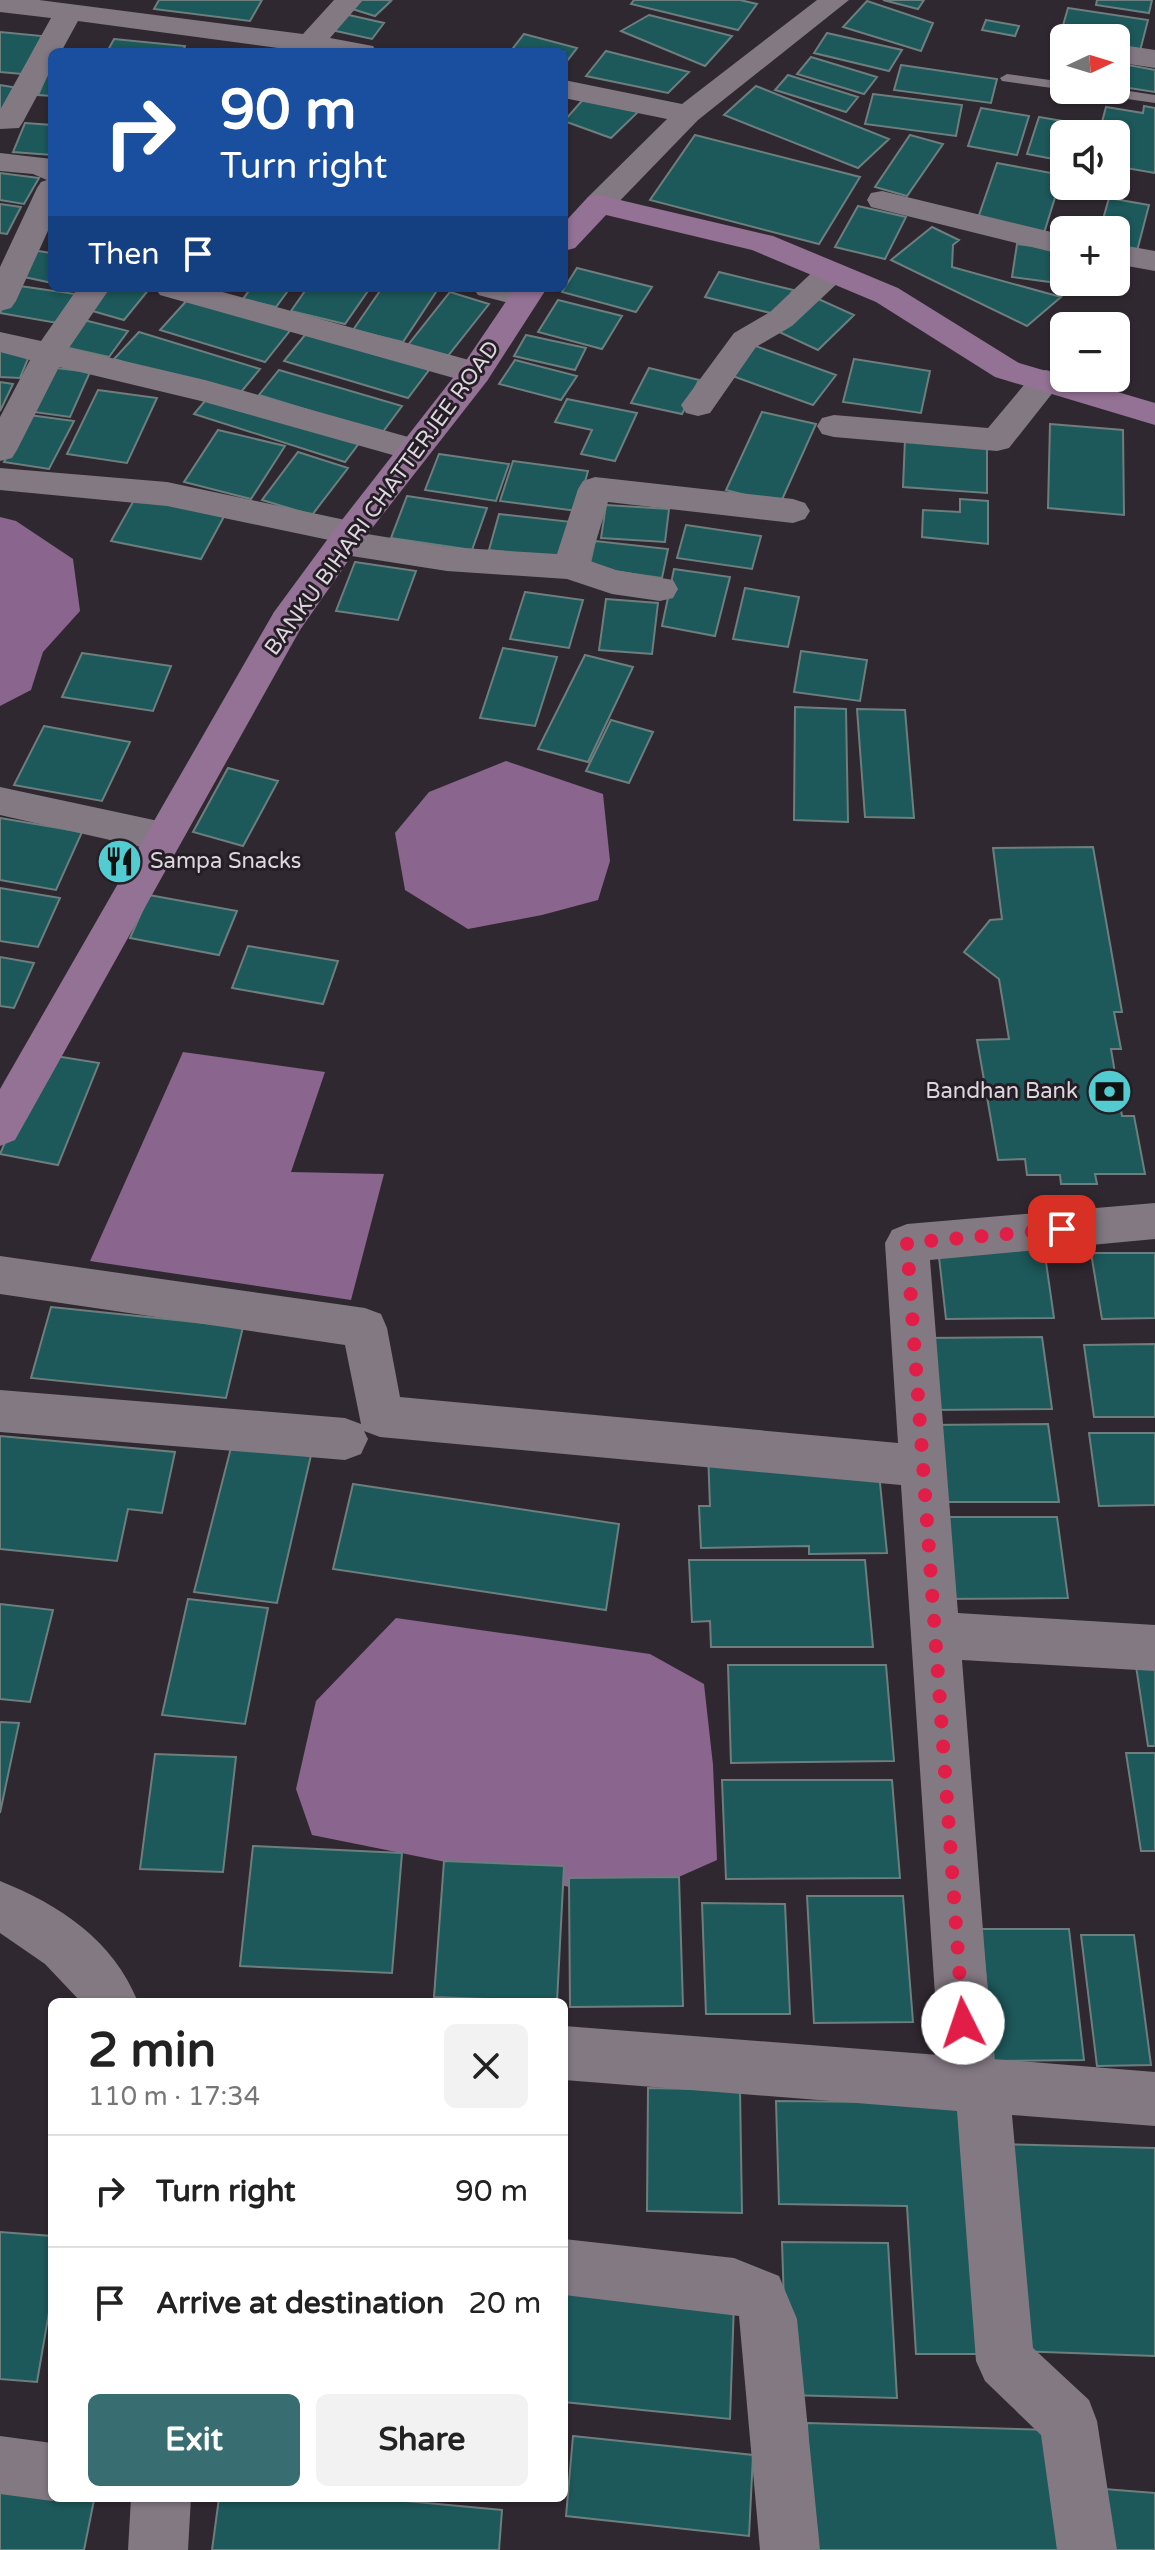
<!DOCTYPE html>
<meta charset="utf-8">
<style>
body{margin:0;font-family:"Varela Round",sans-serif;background:#f2f2f2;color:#222;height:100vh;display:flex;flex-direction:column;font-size:30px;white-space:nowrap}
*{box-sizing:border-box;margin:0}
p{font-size:26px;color:#767676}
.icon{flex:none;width:44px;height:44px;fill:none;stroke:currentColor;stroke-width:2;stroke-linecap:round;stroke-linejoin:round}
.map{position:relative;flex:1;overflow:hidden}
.details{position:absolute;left:48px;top:1998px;width:520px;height:504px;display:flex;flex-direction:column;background:#fff;border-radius:12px;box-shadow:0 2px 6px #0004}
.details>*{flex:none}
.guide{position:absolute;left:48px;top:48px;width:520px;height:244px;border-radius:12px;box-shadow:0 2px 6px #0004;background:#1a4fa0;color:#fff;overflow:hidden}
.needle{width:52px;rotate:86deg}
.fabs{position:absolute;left:1050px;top:24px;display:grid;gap:16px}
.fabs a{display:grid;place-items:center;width:80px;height:80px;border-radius:12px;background:#fff;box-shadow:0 2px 6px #0004;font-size:40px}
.pin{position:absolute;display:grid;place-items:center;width:68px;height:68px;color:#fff;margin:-34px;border-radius:16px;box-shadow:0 4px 12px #0006}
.me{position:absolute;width:88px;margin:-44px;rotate:356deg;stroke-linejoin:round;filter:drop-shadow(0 0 6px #0008)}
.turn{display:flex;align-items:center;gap:28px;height:168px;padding:0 40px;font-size:36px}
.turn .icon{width:104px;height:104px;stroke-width:2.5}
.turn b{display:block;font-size:56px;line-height:68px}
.then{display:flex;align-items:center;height:76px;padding:0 40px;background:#0003;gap:16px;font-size:30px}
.round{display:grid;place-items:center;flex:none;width:84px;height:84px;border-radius:12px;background:#f2f2f2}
.summary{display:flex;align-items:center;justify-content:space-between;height:136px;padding:0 40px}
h1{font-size:48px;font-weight:700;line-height:60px}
.button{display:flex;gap:16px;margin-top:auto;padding:16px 40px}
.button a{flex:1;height:92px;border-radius:12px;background:#386e71;color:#fff;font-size:32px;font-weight:700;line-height:92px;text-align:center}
.button a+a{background:#f2f2f2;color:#222}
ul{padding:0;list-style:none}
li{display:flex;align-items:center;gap:24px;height:112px;padding:0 40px;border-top:2px solid #e0e0e0}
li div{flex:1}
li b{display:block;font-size:30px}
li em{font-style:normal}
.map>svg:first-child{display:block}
</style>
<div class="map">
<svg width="1155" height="2550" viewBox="0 0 1155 2550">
<rect width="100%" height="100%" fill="#302830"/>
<path fill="#8a658d" d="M0,517l16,4 57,38 7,52 -37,41 -12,38 -31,16z
M506,761l97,33 7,67 -12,39 -56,15 -74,14 -63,-39 -10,-57 34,-41z
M183,1052l142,20 -34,100 93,2 -33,126 -261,-39z
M396,1618l254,36 54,30 9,81 4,95 -88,39 -317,-64 -16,-46 20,-88z"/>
<path fill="#1d585a" stroke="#6d7e7e" stroke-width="2" d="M159,0h103l-12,21 -96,-12z
M358,0h29l4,1 -16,15 -26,-8z
M634,0h106l17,4 -19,26 -107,-26z
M883,0h41l-6,9z
M1097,0h55l-3,13 -53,-8z
M867,1l66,22 -12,28 -78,-24z
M1068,8l80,12 -8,31 -24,-3v-10l-57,1z
M340,13l44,10 -12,16 -45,-10z
M649,15l83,21 -27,30 -84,-35z
M986,20l33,6 -4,10 -33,-6z
M0,32l42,4 -20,38 -22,-2z
M827,33l75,17 -13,21 -75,-18z
M524,34l53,14 -13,17v-13h-54z
M114,39l71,7 -2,6h-76z
M606,51l83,21 -21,21 -82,-17z
M811,57l66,20 -13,17 -67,-20z
M1116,58l13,2 -1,5 27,5v22l-39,-6z
M901,65l96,14 -6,24 -97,-13z
M50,67l2,29 -14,-1z
M788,75l70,22 -12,15 -71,-22z
M0,85l18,3 -18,26z
M756,86l133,53 -31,29 -134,-53z
M588,94l50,18 -27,26 -47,-17z
M873,94l89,11 -6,31 -91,-12z
M1144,106l11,2v65l-29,-5 2,-6 -12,-2v-26h-7l3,-10 -10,-2 4,-15 37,6z
M981,108l48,8 -12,39 -49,-9z
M1039,117l42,7 -3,10h-14v27l-37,-7z
M25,123l27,2v30l-39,-3z
M695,135l165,42 -41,67 -169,-44z
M910,135l33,9 -36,52 -32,-9z
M997,163l65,12 -18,58 -67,-12z
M0,173l39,5 -15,26 -24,-4z
M1109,198l40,7 -12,46 -21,-4v-17h-16z
M0,204l21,3 -14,27 -7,-1z
M858,206l48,11 -21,42 -50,-12z
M932,227l27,13 -6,5 -1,22 109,30 -34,29 -136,-66z
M1017,244l47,6 1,34 -53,-7z
M31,250l21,3v30l-37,-8z
M577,268l75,19 -16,25 -74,-20z
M719,272l74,18 -14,25 -74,-18z
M13,285l62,9 -18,29 -57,-10z
M99,288h51l-26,32 -42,-12z
M251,288h39l-14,19 -33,-8z
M307,288h63l-25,36 -54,-13z
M382,288l56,1 -35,53 -50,-12z
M450,292l39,12 -42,53 -39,-12z
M814,297l40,18 -36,35 -41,-19z
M189,298l103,30 -27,34 -105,-32z
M558,300l64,16 -20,33 -64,-17z
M80,319l48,12 -19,26 -49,-11z
M309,330l123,36 -24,32 -124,-37z
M139,332l121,37 -24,29 -122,-39z
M526,335l60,13 -11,22 -61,-14z
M750,344l86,31 -23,30 -86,-31z
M0,346l32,3 -12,29 -20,-1z
M854,359l76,12 -9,42 -78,-11z
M515,360l62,16 -16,24 -62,-16z
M48,367l42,5 -20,45 -43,-6z
M649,368l50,12 -17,34 -51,-11z
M279,370l123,36 -20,27 -123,-38z
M0,382l13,2 -13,27z
M98,390l59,8 -30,65 -60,-9z
M210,395l150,47 -15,20 -151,-48z
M567,399l70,14 -22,48 -34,-7 11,-24 -37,-8z
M762,412l54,12 -36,80 -54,-14z
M29,415l45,6 -25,48 -45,-7z
M1050,424l73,6 1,85 -76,-7z
M218,430l67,16 -34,53 -67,-17z
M905,439l82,5v49l-84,-6z
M298,452l50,16 -36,47 -50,-15z
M439,454l70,10 -13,37 -71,-11z
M513,461l75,10 -11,40 -77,-10z
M138,493l89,18 -26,48 -90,-18z
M407,496l80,12 -15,42 -81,-12z
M960,499l28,2v43l-66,-7 1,-27 37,2z
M606,505l63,4 -4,33 -64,-4z
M499,514l73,8 -9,37 -74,-9z
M686,525l75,11 -9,33 -75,-11z
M595,541l73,8 -6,29 -73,-10z
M355,562l61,9 -18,49 -62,-9z
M674,569l56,8 -15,59 -53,-10z
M745,588l54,9 -11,50 -55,-8z
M525,592l58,8 -14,48 -59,-9z
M606,599l52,4 -6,51 -53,-4z
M503,648l54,9 -22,69 -55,-8z
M801,651l66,9 -7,41 -66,-9z
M82,653l89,13 -18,45 -91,-14z
M585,655l48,12 -45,95 -50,-13z
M795,707l51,2 2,113 -54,-2z
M857,709l48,1 9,108 -49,-1z
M611,720l42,12 -24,51 -43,-12z
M44,726l86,16 -28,59 -88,-16z
M228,768l50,13 -35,65 -50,-14z
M0,818l82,14 -26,58 -56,-10z
M1093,847l29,165h-8l7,37h-10l11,67h12l11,58h-50l2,10h-36l-1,-9h-33l-2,-16 -27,1 -21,-120 32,-1 -10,-60 -35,-27 26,-32 12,-1 -9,-71z
M0,888l60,10 -22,49 -38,-6z
M149,895l88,16 -18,44 -89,-17z
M248,946l90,15 -15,43 -91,-16z
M0,957l34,6 -20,45 -14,-2z
M43,1054l56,9 -41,102 -58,-11z
M938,1248h106l10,70 -108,1z
M1091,1253h64v65l-53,1z
M51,1307l192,20 -17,71 -195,-20z
M1042,1337l10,72 -122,1 -7,-72z
M1155,1344v73h-61l-10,-72z
M1048,1424l11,78h-123l-9,-77z
M235,1432l79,10 -37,161 -83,-11z
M1089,1433h66v72l-56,1z
M0,1436l175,16 -13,61 -34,-4 -11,52 -117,-12z
M708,1452l171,21 8,80 -78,1v-8l-108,2 -2,-42h11z
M353,1484l266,40 -13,86 -273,-41z
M927,1517h130l11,81 -133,1z
M689,1560h176l8,87h-162l-1,-26 -18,1z
M188,1599l80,9 -23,116 -83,-9z
M0,1604l53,6 -23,92 -30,-3z
M728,1665h158l8,96 -163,2z
M1136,1666h19v80h-7z
M0,1722l19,1 -19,90z
M1126,1753h29v98h-14z
M155,1754l81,3 -13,115 -83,-3z
M722,1780h170l8,98 -174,1z
M253,1846l149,7 -10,120 -152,-7z
M444,1861l120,5 -7,136 -123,-5z
M679,1877l4,129 -113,1 -1,-129z
M807,1896h96l10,126 -99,1z
M702,1903l83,1 5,110h-84z
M981,1929h88l15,131 -90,1z
M1081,1935h53l17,130 -54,1z
M648,2088l92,2 2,123 -95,-2z
M776,2101l196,2 21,251h-77l-9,-148 -128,-2z
M998,2144l157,4v208l-142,-5z
M0,2232l52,4v59l-15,87 -37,-3z
M782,2242l106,1 9,155 -110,-3z
M564,2286l170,17 -4,116 -166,-17z
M807,2423l247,7 10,120h-253z
M573,2436l180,19 -4,81 -183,-20z
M0,2485l52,9v4l42,2 -10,50h-84z
M1104,2489l51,4v57h-48z
M219,2498h154l129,12 -3,40h-287z"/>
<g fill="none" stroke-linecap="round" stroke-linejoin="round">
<path fill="#837983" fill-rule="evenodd" d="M1007,74l57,8 2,8 -64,-9 -2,-3z
M1116,89l39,6v8l-62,-9 -7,-4z"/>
<path fill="#837983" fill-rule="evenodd" d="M0,0h39l264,34 31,-34h29l-33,38 43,8 4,6h-69l-230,-31 -17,31h-9v16l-29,54 -4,6 -19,1v-19l51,-92 -51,-6z
M817,0h32l-151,120 -88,91 -11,2 -11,-2 -4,-7 4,-7 79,-78 -103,-21v-18l118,24z
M1116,44l39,6v18l-39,-6z
M0,153l52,6v63l-36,79 -5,7 -11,3v-44l37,-79 4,-6 6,-2 -14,-6 -33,-3z
M882,191l182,44v20l-193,-48 -4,-7 4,-7z
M1116,244l39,7v20l-39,-7z
M831,262l11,3 5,7 -5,7 -50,47 -36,21 -46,66 -12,3 -12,-3 -5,-8 53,-72 36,-21 50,-47z
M78,288h32l-41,60 136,32 221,62 5,8 -5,8 -12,3 -213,-60 -142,-34 -42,83 -5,8 -12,3v-44l30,-57 -30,-8v-20l41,9z
M155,288h53l279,77 4,8 -4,8 -12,3 -315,-89z
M473,288h55l7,2 5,7 -5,7 -11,3 -46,-12z
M1046,370l12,3 4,8 -53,67 -12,3 -163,-14 -12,-3 -5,-8 5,-8 12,-3 154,13 46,-55z
M0,468l167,14 183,39 12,4 5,9 80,13 110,7 21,-65 5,-8 12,-4 198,22 12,4 5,8 -5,8 -12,4 -185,-21 -18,59 26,9 57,10 5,9 -5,9 -13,3 -48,-7 -45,-15 -120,-8 -102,-16 -12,-4 -4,-11 -162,-34 -167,-16z
M0,787l163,35 14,5 5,10 -5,10 -14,5 -163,-37z
M1155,1203v36l-225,21 28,353 197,12v46l-193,-11 31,399 162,13v54l-143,-11 21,233 56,52 8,21 20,129h-60l-16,-115 -56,-54 -9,-20 -19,-250 -393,-31v-54l375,29 -38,-570 -521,-48 -16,-6 4,8 -7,15 -16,6 -345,-28v-42l345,28 16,6 -16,-79 -345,-51v-38l365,52 16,6 6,14 13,69 498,46 -13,-200 7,-13 15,-6z
M0,1881c60,24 113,59 138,121h-57l-36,-38 -45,-31z
M564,2239l170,19 45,18 18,43 23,231h-60l-21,-234 -175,-21z
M0,2436l52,7v55h8l-8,3 -52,-7z
M131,2498h60l-3,52h-60z"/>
<path fill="#937295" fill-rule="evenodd" d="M599,195l174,41 125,52 121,75 136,40v22l-160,-48 -119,-75 -124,-52 -146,-35 -31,33 -11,3v-28l24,-26z
M515,288h32l-60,93 -125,160 -62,89 -285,510 -15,6v-57l274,-477 64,-87 125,-160z"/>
</g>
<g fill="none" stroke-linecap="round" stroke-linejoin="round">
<path stroke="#e11d48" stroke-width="14" stroke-dasharray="0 25.2" d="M963,2023l-56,-780 155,-14"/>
</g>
<defs>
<symbol id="restaurant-disc" viewBox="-11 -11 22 22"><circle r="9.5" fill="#52ccd1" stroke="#261e27"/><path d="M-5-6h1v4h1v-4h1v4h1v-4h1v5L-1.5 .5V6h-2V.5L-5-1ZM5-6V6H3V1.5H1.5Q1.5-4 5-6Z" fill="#111"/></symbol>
<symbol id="bank-disc" viewBox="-11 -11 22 22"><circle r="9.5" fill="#52ccd1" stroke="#261e27"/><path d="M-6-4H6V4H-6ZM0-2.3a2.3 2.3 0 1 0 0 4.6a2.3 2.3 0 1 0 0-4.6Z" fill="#111"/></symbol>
</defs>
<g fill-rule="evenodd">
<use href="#restaurant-disc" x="94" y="836" width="51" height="51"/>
<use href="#bank-disc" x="1084" y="1066" width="51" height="51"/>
</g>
<g text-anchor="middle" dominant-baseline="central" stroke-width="6" stroke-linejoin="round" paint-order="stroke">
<g font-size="22" fill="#ddd8dd" stroke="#261e27">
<text transform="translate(382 498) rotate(-54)">BANKU BIHARI CHATTERJEE ROAD</text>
</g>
<g font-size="22" fill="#ddd8dd" stroke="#261e27" text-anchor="start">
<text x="150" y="861">Sampa Snacks</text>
<text x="1078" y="1091" text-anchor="end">Bandhan Bank</text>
</g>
</g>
</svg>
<div class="fabs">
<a><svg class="needle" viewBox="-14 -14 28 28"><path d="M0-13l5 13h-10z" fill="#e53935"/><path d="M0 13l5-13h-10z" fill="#767676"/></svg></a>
<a><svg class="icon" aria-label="sound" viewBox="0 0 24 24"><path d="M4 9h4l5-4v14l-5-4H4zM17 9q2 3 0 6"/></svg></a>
<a>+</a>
<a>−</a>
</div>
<div class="pin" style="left:1062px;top:1229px;background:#d93025"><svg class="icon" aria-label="arrive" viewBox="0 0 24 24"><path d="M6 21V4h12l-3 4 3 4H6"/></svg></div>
<svg class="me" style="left:963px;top:2023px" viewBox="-20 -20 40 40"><circle r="19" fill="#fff"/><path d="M0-13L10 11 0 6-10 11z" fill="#e11d48"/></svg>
<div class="guide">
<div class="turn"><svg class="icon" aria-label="right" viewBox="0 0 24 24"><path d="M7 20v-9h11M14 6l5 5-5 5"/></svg><div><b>90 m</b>Turn right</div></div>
<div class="then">Then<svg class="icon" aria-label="arrive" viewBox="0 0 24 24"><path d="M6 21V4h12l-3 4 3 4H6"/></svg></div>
</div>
<section class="details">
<div class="summary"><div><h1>2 min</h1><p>110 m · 17:34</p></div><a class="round"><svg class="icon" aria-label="close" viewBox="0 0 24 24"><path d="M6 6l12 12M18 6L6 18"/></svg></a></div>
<ul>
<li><svg class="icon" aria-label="right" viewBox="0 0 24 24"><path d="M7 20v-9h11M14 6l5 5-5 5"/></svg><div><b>Turn right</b></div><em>90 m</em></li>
<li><svg class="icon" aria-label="arrive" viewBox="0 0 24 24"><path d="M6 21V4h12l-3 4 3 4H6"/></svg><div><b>Arrive at destination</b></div><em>20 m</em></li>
</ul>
<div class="button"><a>Exit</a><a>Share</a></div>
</section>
</div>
